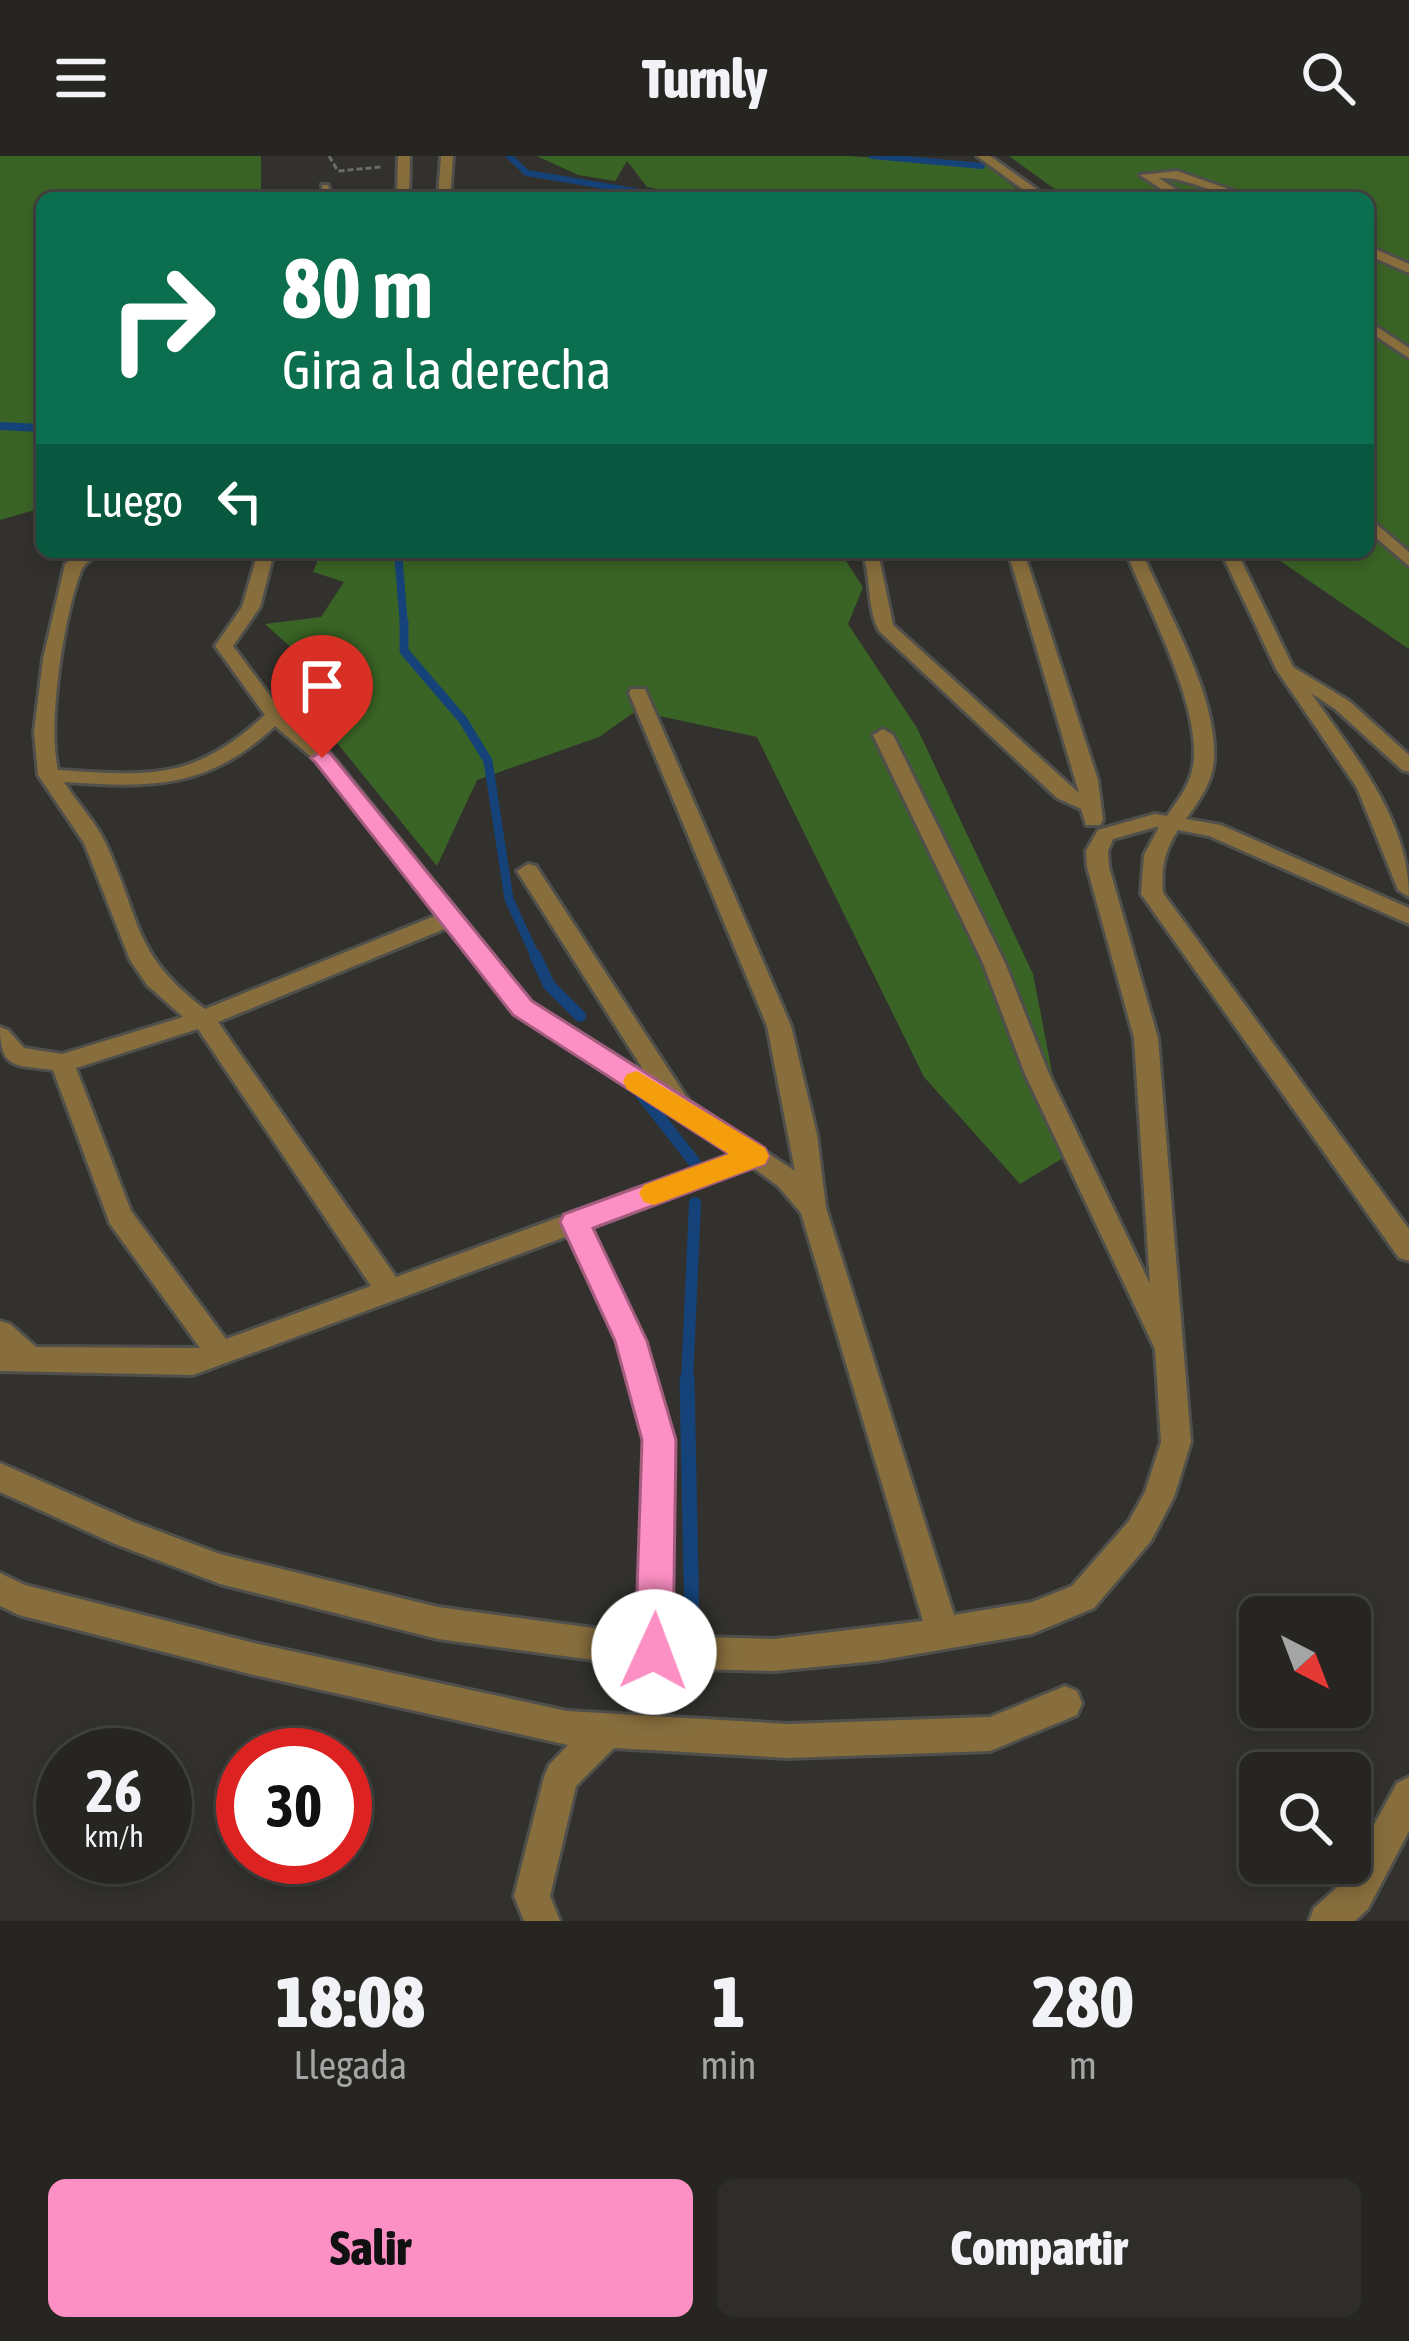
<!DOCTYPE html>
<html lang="es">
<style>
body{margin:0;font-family:"Asap Condensed",sans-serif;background:#2e2d2a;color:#f1f3f6;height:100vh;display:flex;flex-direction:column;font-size:45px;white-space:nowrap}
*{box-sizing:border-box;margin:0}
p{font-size:39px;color:#a4a5a5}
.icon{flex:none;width:66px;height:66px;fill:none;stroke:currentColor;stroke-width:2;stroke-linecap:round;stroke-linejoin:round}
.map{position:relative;height:1765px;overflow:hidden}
.details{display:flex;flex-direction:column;background:#262522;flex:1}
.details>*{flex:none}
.guide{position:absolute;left:36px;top:36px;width:1338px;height:366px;border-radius:18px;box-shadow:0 6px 18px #0003,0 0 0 3px #424240;background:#0b6e4f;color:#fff;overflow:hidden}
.needle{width:78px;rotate:138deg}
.tools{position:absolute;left:1239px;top:1440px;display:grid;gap:24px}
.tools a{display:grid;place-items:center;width:132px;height:132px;border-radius:18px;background:#262522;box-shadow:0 6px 18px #0003,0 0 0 3px #424240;font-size:60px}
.speed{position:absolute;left:36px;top:1572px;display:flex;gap:24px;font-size:60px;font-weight:700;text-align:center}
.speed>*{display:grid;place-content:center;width:156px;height:156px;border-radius:50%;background:#262522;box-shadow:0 6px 18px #0003,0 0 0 3px #424240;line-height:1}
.speed small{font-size:30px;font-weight:400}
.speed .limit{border:18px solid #d22;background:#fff;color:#111}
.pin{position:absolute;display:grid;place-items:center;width:102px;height:102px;color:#fff;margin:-123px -51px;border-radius:50% 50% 50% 0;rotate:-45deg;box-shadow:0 0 12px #0007}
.pin .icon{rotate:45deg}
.me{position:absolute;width:132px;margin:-66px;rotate:2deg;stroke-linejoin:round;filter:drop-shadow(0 0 9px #0008)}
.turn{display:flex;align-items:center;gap:42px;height:252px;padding:0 48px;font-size:54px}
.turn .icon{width:156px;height:156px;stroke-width:2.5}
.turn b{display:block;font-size:84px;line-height:102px}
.then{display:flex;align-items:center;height:114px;padding:0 48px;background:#0003;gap:24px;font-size:45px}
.eta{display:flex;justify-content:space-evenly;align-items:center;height:204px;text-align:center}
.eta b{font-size:72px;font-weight:800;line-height:84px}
.button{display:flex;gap:24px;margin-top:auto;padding:24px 48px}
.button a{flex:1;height:138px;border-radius:18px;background:#fc8fc3;color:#111;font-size:48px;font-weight:800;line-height:138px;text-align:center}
.button a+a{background:#2e2d2a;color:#f1f3f6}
header{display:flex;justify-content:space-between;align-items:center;height:156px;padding:0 48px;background:#262522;font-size:54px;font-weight:800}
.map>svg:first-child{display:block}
</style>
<header><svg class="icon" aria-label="menu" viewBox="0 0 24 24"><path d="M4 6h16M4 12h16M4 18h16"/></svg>Turnly<svg class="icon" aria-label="search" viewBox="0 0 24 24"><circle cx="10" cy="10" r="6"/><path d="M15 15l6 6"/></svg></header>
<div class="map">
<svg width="1409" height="1765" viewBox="0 0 1409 1765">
<rect width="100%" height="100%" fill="#32312d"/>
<path fill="#3a6425" d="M0,0h261v42h-219v310l-42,12z
M537,0h312l138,10 41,32h-328l-53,-11 -20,-26 -12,20 -37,-6z
M1009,0h400v493l-142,-97h101v-354h-301z
M321,396h519l23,35 -15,37 69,104 116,246 35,181 -48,29 -96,-107 -167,-340 -121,-26 -37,26 -122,43 -40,86 -135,-166 28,-17 -65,-59 56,-7 23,-35 -31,-10z"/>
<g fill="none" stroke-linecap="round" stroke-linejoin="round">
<path stroke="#154379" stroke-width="6" d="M509,0l18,17 149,25
M872,0l110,10"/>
<path stroke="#154379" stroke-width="8" d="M0,270l42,2
M398,396l6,73"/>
<path stroke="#154379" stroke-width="9" d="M404,466v29l59,69 25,41 21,138 27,59"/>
<path stroke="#154379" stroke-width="12" d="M535,799l14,30 31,31
M634,929l61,78
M687,1226l8,-179"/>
<path stroke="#154379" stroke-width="15" d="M687,1223l5,247"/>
<defs>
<path id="service" d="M322,29h6l4,13h-8z"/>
<path id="minor" d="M398,0h12l-1,42h-12z
M441,0h12l-3,42h-12z
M977,0h13l59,42h-14z
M1177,15l71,25 2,2c-32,0 -59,-21 -91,-20l30,20h-14l-35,-23z
M1368,90l41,18v9l-41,-18z
M1368,165l41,27v10l-41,-27z
M1368,361l41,35v14l-41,-35z
M81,396h19c-6,6 -16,11 -19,19 -17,44 -34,154 -23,199 93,6 135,11 207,-55l-50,-69 27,-39 16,-55h16l-14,55 -27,39 49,66 48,41 201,249 115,72 -129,-203 11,-7 8,2 153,235 106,70 -28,-145 -138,-333 2,-4h14l146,337 26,109 9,73 128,407 78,-13 40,-16 57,-65 16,-29 16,-50 -6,-93 -130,-275 -42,-111 -110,-228 10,-6 10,6 112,228 44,111 101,210 -16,-246 -47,-171 -1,-16 12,-21 57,-16 12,2c11,-16 23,-31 26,-50 10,-57 -46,-160 -67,-214h16c24,58 76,144 72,207 -1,23 -15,42 -28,60l35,6 188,83v16l-200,-88 -31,-6c-14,21 -17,39 -15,63l246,336v32l-10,-3 -258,-364 3,-39 15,-28h-3l-43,12 -5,12 1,16 49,171 33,404 -17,55 -23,44 -57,67 -62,26 -156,27 -102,10 -120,-3 -216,-29 -218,-55 -105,-40 -115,-52v-29l134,59 86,32 218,53 200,27 6,-194 -27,-99 -49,-105 -375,139 -193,-4v-50l10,3 26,23 164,1 -90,-124 -57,-154c-37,-5 -53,0 -53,-43l8,3 16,18 38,6 121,-37 -36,-32 -17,-25 -46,-117 -46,-68 -4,-43 9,-73 22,-95zM275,570l41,35 121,154 -232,94c-73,-55 -64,-89 -99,-165 -10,-22 -29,-41 -42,-62 88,6 144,7 211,-56zM447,772l68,86 217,140 -336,123 -178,-255zM198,873l173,257 -145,53 -95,-128 -55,-143zM752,1011l26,19 23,27 122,408 -149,18 -103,-3 3,-196 -29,-99 -54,-113z
M862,396h16l15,73 186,168 -71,-241h16l74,228 5,40 -3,5h-14l-5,-16 -24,-11 -178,-167c-13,-25 -7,-53 -17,-79z
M1221,396h16l56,115 56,34 60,54v17l-7,-2 -67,-61 -24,-16c43,62 98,126 98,204l-11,-7 -41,-102 -81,-119z
M0,1417l25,12 229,58 313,68 221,13 202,-7 75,-31 12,5 5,12 -5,12 -87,36 -202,7 -174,-10 -38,38 -26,110 10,25h-36l-10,-25 30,-119 5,-12 19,-20 -314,-70 -235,-60 -19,-9z
M1409,1621v54l-41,78 -13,12h-46l5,-13 28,-25 55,-100z"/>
</defs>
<use href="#service" stroke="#4f4f4b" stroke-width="6"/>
<use href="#minor" stroke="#4f4f4b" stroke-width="6"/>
<path stroke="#6c6c68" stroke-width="3" stroke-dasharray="6 3" stroke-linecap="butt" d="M329,0l9,15 43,-4"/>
<use href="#service" fill="#886e3d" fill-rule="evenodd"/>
<use href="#minor" fill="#886e3d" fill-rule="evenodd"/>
</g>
<path fill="#fc8fc3" stroke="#a45d7f" stroke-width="3" d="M322,595l8,2 202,248 233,147 4,8 -4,8 -172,64 54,113 29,99 -3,212 -6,13 -13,5 -13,-5 -6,-13 7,-212 -27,-99 -55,-119 4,-8 165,-60 -216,-139 -198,-253 -4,-4z"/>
<path fill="#f59e0b" d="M637,915l128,77 4,8 -4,8 -111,41 -10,-3 -5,-9 5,-8 85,-31 -102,-65 -4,-8 4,-7z"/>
</svg>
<div class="tools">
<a><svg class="needle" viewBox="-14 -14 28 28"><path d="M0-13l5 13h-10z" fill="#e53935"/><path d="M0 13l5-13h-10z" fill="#a4a5a5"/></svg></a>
<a><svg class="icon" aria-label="search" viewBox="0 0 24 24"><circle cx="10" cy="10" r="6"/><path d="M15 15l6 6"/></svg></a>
</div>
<div class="speed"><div>26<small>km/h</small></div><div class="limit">30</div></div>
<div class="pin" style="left:322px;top:602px;background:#d93025"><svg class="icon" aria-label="arrive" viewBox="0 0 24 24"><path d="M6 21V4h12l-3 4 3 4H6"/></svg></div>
<svg class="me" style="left:654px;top:1496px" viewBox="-20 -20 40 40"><circle r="19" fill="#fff"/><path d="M0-13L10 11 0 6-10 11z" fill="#fc8fc3"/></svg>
<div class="guide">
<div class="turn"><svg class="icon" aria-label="right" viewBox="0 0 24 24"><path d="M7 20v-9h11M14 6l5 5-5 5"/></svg><div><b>80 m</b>Gira a la derecha</div></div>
<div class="then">Luego<svg class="icon" aria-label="left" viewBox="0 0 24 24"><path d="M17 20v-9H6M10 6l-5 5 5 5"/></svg></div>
</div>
</div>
<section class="details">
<div class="eta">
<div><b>18:08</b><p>Llegada</p></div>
<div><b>1</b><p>min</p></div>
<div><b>280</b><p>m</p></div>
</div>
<div class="button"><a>Salir</a><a>Compartir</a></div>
</section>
